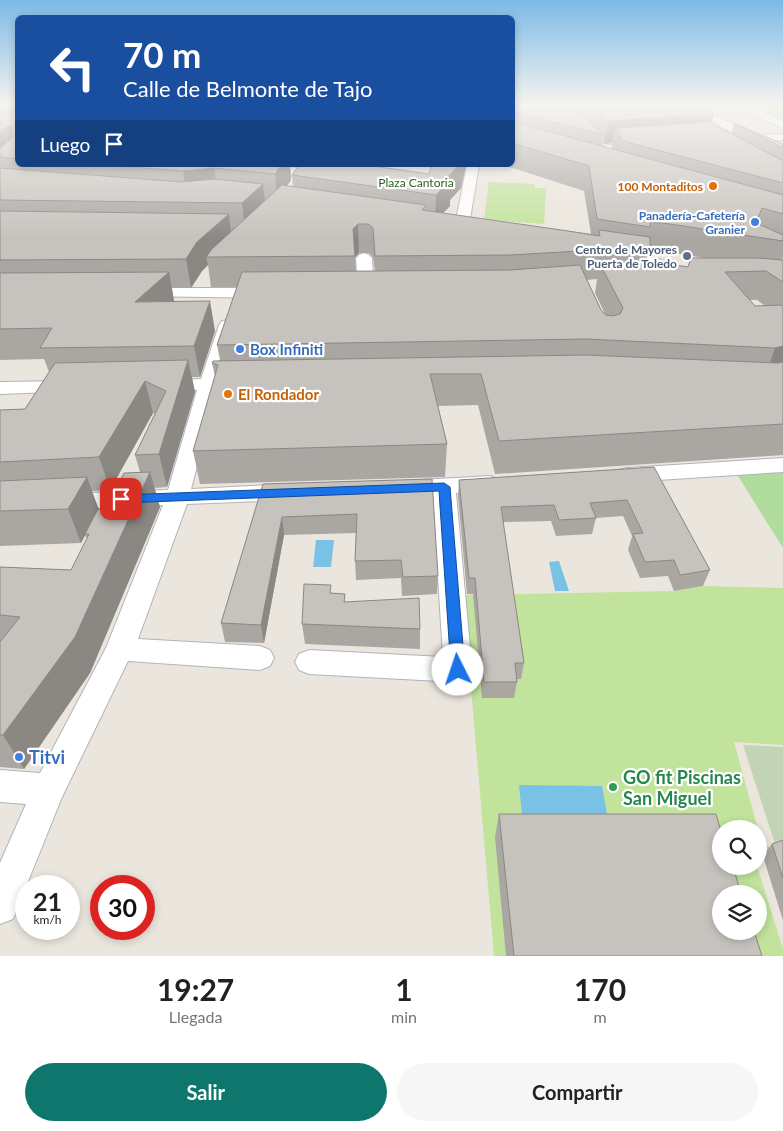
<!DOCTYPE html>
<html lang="es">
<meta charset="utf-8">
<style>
body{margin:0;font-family:Lato,sans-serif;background:#f6f6f6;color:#202124;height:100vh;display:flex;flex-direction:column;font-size:19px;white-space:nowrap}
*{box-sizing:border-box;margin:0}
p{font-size:16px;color:#757577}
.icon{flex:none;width:28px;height:28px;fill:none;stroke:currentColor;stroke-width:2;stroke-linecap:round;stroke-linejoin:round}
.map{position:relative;height:956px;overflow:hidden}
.panel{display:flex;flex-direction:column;background:#fff;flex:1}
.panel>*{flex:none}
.top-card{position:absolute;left:15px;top:15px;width:500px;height:152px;border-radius:8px;box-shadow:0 2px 8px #0003;background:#1a4fa0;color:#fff;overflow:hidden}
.fabs{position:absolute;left:712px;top:820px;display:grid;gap:10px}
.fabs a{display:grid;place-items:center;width:55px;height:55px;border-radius:50%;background:#fff;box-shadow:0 2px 8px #0003;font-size:25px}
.speed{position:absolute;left:15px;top:875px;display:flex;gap:10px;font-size:25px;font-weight:700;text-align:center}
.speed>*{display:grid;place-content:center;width:65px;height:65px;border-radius:50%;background:#fff;box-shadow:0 2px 8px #0003;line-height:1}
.speed small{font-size:12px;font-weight:400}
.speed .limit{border:8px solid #d22;background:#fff;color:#111}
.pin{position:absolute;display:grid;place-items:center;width:42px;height:42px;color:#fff;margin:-21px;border-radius:10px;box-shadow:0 2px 8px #0006}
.me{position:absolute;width:55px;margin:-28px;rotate:356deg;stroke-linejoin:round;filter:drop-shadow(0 0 4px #0008)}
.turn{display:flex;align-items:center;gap:18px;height:105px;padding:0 25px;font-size:22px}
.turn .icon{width:65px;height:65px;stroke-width:2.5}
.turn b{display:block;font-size:35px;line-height:42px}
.then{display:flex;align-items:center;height:48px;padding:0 25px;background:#0003;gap:10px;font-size:19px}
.eta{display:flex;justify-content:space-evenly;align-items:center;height:85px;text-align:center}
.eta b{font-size:30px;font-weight:700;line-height:35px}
.cta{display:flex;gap:10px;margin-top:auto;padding:10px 25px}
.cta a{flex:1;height:58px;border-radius:30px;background:#0f766e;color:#fff;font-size:20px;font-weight:700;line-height:58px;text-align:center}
.cta a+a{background:#f6f6f6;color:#202124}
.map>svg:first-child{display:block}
</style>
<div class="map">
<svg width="783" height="956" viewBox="0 0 783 956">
<rect width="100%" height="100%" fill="#ebe6dd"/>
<path fill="#b0dd9e" d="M756,105h27v15l-19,-9z
M783,465v83l-50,-80z"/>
<path fill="#c3d3b6" d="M743,745l40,2v173l-23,-74 16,1z"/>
<path fill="#c1e39b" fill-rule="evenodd" d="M489,182l46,2v4h11l-2,36 -60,-4z
M703,586l80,2v157l-49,-3 24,87h-37v37h36l26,83v7h-289l-31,-361 211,-4zM721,894h38v37h-38z"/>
<path fill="#79c2e4" d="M316,540h18l-3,27h-18z
M559,561l10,30h-14l-6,-29z
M519,785l83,1 5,28h-85z"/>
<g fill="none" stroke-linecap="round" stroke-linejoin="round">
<defs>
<path id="pedestrian" d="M633,144h3v4l-38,2 -4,-2 4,-2z"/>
<path id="minor" d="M681,105h13l61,30 28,-1v6l-49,1 -2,-2 2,-2 5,-1z
M740,105h12l31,16v7l-33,-14z
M238,165c14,0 63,-1 71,8l-6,4 -59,-8z
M467,165h12l-10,60 -7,4 -7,-4z
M616,251l43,8 31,13 2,3 -2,3 -6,2 -34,-14 -39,-7 -3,-3 3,-3z
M364,253l5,2 3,3 2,35 -2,3h-12l-2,-3 -2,-35 3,-3z
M143,288h123l6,2 2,3 -2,3 -6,2 -129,-2 -2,-3 2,-3z
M228,320l6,1 3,4 -17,53 30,2 3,4 -3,4 -33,2 -26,99 99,-5 8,3 3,5 -3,5 -8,3 -103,4 -49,135 122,7 10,4 4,8 -4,8 -10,4 -132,-9 -66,136 -49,122 -13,5v-61l26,-59 -26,-2v-32l40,3 66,-125 57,-143 -98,5 -8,-2 -4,-6 4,-6 8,-2 103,-4 29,-100 -42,-1 -3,-4 3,-4 46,-2 18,-54 3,-4z
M70,381l7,2 3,4 -3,4 -77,3v-12z
M783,458v14l-156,10 -8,-2 -3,-5 3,-5 8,-2z
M490,476l8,3 3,5 -3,5 -42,4 16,177 -4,9 -10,3 -149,-8 -10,-4 -4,-8 4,-8 10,-4 134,7 -10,-162 -31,2 -8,-3 -3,-5 3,-5 8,-3z"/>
</defs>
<use href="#pedestrian" stroke="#b1b3bc" stroke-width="2"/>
<use href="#minor" stroke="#b1b3bc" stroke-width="2"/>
<use href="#pedestrian" fill="#fff" fill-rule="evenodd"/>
<use href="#minor" fill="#fff" fill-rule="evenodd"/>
</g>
<path fill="#aaa7a3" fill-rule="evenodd" d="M0,105h18v60h272l1,15 -4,6 6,1 -1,-12 137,-1 3,-9h34l-5,23 -11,12v6l-7,7 148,21 -7,-43 -81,-26h9v-60h191l-1,2 -2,-1v1l11,17 20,10 3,-11 49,21v112l-1,4h1v195l-288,19 -17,-69 -40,1 9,38 -2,33 -245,7 -7,-33 22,-75 -3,-13 8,-3 -3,-15 20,-58h-26l-3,-22 -6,6 -11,17h-19l2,13 41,30 -15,46h-8l3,15 -28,95 -13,1 6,19 -70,166 -66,96 -24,-2v-200l71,3 16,-31 -2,-4 -4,8 -81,3v-136l25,-1 24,-37 -5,-13 -44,1zM602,143l2,1 8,-1 -1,6 -9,-3zM649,250l14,1 41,7 -16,9 -42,-5zM359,253h10l4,4 2,14h-19l-1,-14zM597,279l-2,14 10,21 -4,-4 -14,-30zM750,300h7l7,5 -9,1zM153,413l2,1 -20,41 5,17 -33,37h-9l-6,-18 18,-1z
M654,467l56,103 -7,16 -29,5 -6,-15 -28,2 -12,-28 4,-14 -9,-20 -27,2 -4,16 -36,2 -5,-15 -48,1 21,141 -3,16h-4v3l-3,16h-32l-9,-104h-6l-9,-98 1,-16z
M432,479l6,97 -1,18 -35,2 -1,-18 -45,2 -1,-19 1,-28 -72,2 -20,108 -39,-1 -4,-19 42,-139z
M331,593l14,1v8l75,27v20l-115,-5 -3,-20z
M499,814l263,142h-256l-11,-119z
M783,840v80l-20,-64 9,-12z"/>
<path fill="#8b8884" d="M698,105h2l-2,10 16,-1 -6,22 -93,-8 -3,15 -8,1 4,-23z
M515,112l-2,22 -1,-20z
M12,126l6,17 -18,14v-26l6,-4z
M281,165h9l1,15 -14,19 -2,-25z
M459,165h7l-5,23 -11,12v6l-15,16 1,-27 10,-16z
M214,168l4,25 -31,3 -4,-25z
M263,184l3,25 -21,20 -3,-26z
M229,214l3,27 -26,16 2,8 -6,6 -11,17 -5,-29 11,-17z
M358,224l1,29 -4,4 -2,-28z
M169,272l5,29 -39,1z
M210,301l5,30 -15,46 -6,-31z
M783,346v29l-19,4 11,-31z
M188,360l7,32 -28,95 -8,-33z
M145,381l8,32 -43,77 -11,-33z
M150,472l10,35 -70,166 -66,96 -21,-34z
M87,477l12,33 -18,33 -13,-34z
M282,517l2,18 -20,108 -3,-18z"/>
<path fill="#c6c2bd" stroke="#8b8884" d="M0,105h18v54l-18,-2v-9l12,-10v-12l-6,1 -6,4v-17l12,1 1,-8z
M512,105h59l33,30 -89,-23 -3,2z
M591,105h107l-1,1 17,8 -106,7z
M512,118l1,4 270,73v19l-21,-6 -6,15 27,12v6l-113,-17 -20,-2v5l-53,-8 -8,-53 -77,-23z
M709,122l74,39v22l-160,-42 -8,-13z
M734,123l49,21v4z
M104,165h177l-6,9 -61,-6 -31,3z
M299,165h67l63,9 3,-9h27l-13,14h5l-15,16 -144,-20z
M0,168l182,14 32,-3 49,5 -21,19 -242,-3z
M282,185l144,20 -4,5 139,20 39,6 -1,-6 51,7v10l-140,8 -135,1 -2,-28 -5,-4h-10l-5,5 2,27 -149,1 6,-8z
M0,211l229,3 -32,28 -11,17 -186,1z
M691,258h68l24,2v22l-17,-11 -41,1 30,34 28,-1v41l-8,2 -189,-9 -369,6 25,-73 268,-2 70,-5 21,45 5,5 7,1 7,-2 3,-6 -23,-44 49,-3 39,6z
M169,272l-34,30 75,-1 -16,45 -154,2 12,-20 -52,1v-56z
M586,355l192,8 5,-1v62l-284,17 -18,-67h-51l17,70 -254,7 25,-86 -6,-2 1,-2z
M188,360l-29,94 -24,1 31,-64 -21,-10 -46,76 -99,5v-52l25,-1 30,-46z
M654,467l56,103 -30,5 -6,-15 -29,2 -12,-28 10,-1 -16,-33 -37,3 6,15 -37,2 -5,-15 -53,2 23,156h-9l2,19h-33l-9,-104h-6l-10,-98z
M150,472l-75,165 -72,98h-3v-93l20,-25 -20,-2v-48l71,3 18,-36h-4l13,-25h9l17,-36z
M87,477l-19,32 -68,2v-30z
M432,479l6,97 -35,1 -2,-17 -46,1 2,-47 -75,3 -21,108 -40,-2 42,-139z
M304,584l27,1 -1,8 15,1 -1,8 75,-4 1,31 -118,-5z
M499,814h217l5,17v35h12l8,28h-20v37h33l8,25h-248z
M783,840v38l-11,-34z"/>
<linearGradient id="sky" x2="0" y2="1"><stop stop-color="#7bbae6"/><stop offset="0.44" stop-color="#f6f4f0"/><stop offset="1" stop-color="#f6f4f0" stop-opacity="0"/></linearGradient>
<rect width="783" height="239" fill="url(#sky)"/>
<path fill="#1a73e8" stroke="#114b97" d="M444,483l6,4 15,183 -2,5 -5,1 -5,-1 -2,-5 -12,-179 -318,12 -6,-4 6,-4z"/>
<g fill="#e8710a" stroke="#fff" stroke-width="2">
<circle cx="713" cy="186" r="5"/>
<circle cx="228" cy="394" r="5"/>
</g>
<g fill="#3f7fe0" stroke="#fff" stroke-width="2">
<circle cx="755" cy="222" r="5"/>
<circle cx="240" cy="349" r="5"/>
<circle cx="19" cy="757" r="5"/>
</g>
<circle fill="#5c6f8a" stroke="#fff" stroke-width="2" cx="687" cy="256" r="5"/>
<circle fill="#2e9e5b" stroke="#fff" stroke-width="2" cx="613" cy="787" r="5"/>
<g text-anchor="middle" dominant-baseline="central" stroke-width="4.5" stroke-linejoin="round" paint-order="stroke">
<g font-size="12" fill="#2a6120" stroke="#fff">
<text x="416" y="182">Plaza Cantoria</text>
</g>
<g font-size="12" font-weight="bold" fill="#c56008" stroke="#fff" text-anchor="end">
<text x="703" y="186">100 Montaditos</text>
</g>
<g font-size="12" font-weight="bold" fill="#366cbe" stroke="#fff" text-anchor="end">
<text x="745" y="215">Panadería-Cafetería<tspan x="745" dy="14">Granier</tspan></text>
</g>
<g font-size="12" font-weight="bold" fill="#4e5e75" stroke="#fff" text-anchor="end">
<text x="677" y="249">Centro de Mayores<tspan x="677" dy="14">Puerta de Toledo</tspan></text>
</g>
<g font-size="15" font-weight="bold" fill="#366cbe" stroke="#fff" text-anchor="start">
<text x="250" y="349">Box Infiniti</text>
</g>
<g font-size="15" font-weight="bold" fill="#c56008" stroke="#fff" text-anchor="start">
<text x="238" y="394">El Rondador</text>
</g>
<g font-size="18" font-weight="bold" fill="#366cbe" stroke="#fff" text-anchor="start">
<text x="29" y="757">Titvi</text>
</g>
<g font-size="18" font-weight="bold" fill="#27864d" stroke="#fff" text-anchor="start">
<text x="623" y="777">GO fit Piscinas<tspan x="623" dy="21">San Miguel</tspan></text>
</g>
</g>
</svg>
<div class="fabs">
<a><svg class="icon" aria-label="search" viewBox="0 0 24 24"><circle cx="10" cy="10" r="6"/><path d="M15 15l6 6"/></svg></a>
<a><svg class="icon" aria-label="layers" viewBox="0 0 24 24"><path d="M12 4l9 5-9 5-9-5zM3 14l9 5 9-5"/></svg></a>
</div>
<div class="speed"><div>21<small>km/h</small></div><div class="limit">30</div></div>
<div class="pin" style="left:121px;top:499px;background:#d93025"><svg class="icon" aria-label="arrive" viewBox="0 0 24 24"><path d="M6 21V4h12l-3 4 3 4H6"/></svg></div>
<svg class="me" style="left:458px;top:670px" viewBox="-20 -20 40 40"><circle r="19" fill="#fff"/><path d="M0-13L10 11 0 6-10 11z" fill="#1a73e8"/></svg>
<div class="top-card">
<div class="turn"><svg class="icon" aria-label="left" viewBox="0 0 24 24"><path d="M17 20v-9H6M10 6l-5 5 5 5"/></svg><div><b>70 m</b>Calle de Belmonte de Tajo</div></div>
<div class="then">Luego<svg class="icon" aria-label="arrive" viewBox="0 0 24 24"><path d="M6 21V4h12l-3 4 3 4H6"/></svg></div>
</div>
</div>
<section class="panel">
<div class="eta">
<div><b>19:27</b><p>Llegada</p></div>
<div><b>1</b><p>min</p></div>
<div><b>170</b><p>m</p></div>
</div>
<div class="cta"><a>Salir</a><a>Compartir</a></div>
</section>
